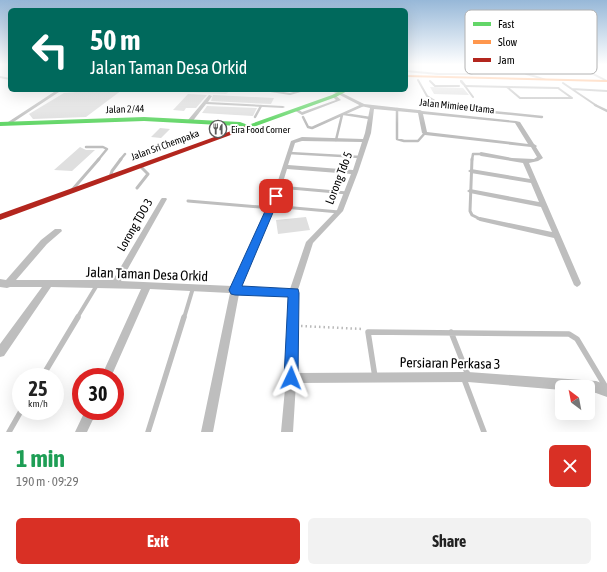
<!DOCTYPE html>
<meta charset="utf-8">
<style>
body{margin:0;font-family:"Asap Condensed",sans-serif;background:#f2f2f2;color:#222;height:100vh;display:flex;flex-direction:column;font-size:15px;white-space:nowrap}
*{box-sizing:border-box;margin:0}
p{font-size:13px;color:#767676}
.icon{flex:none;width:22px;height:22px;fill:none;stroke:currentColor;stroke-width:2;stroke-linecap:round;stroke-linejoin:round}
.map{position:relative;height:432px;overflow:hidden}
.panel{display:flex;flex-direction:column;background:#fff;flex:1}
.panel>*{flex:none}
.banner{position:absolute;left:8px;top:8px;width:400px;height:84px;border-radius:6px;box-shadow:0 4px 16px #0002;background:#00695c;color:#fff;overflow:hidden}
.needle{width:26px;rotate:328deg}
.buttons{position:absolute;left:555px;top:380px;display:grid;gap:8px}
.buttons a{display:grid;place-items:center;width:40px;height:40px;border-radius:6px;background:#fff;box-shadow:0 4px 16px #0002;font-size:20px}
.speed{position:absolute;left:12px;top:368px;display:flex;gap:8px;font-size:20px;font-weight:700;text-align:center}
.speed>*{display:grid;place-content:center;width:52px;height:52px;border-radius:50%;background:#fff;box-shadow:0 4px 16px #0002;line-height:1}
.speed small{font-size:10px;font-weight:400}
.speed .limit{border:6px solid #d22;background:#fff;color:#111}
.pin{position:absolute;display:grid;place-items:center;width:34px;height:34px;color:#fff;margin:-17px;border-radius:8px;box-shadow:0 2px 6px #0006}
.me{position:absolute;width:44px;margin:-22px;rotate:2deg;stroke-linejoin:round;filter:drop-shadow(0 0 3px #0008)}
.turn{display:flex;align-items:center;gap:14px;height:84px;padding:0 16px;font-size:18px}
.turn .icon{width:52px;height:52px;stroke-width:2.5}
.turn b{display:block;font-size:28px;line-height:34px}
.round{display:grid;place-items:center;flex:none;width:42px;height:42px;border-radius:6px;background:#f2f2f2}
.head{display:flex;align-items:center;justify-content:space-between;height:68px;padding:0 16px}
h1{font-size:24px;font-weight:700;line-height:30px;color:#1e9e55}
.button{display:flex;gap:8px;margin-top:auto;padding:8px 16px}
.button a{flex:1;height:46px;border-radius:6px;background:#d93025;color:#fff;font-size:16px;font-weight:700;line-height:46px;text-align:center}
.button a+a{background:#f2f2f2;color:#222}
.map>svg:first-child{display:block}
</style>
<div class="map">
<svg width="607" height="432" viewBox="0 0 607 432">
<rect width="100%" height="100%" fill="#fff"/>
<path fill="#ececec" d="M134,90h97l-5,4z"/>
<path fill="#dfdfdf" d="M430,87l33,1 6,7 -35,-1z
M80,90h42l-36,27 -53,2 -4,-5 35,-21 12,-1z
M188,94l19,1 -11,13h-10l-2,3 -11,-1z
M213,95l39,2 22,1 -3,6 -60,-3z
M207,106l50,2 -4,8 -51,-3z
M160,128l10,1 -9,9 -10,-1z
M80,147l6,3h9l-23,21 -18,-1z
M306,217l4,13 -32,4 -2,-14z"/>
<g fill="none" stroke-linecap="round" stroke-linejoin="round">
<path stroke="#b9b9b9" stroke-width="2.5" stroke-dasharray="1.5 3" stroke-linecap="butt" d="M301,326l62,3"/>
<path stroke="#bebebe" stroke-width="2" d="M559,64l16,1
M406,71l32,3h33l2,-1 -2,-9
M418,80l9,16 8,5 21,5
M430,81l5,5h24
M563,83l34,23
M465,86l8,11
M507,87l13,11h52l-14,-10
M572,89l35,2
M264,90l26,4 14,-4
M331,90l8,3
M360,106l3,-1"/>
<path stroke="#bebebe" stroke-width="2.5" d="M452,105l30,6 60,6
M595,105l12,6
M397,109v30l7,2h14l7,-8
M344,114l26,4
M255,117l6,-11
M303,117l5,10 4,1 51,-23
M336,140l6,-25
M86,147h17l4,2 -9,11
M289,153l71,4
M120,160l5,-6
M472,160l1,-6h8"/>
<path stroke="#bebebe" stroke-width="3" d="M472,159l-2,52 2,4 8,4
M110,177l2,-6 9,-12
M279,187l68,6
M137,188l11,-14 -8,-8
M72,190l27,-31
M188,201l83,7
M272,206l67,6"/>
<path stroke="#bebebe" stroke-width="4" d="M77,318l20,-33
M184,318l9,-30"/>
<path stroke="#bebebe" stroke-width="5.5" d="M451,332l17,43
M42,377l36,-60
M375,377l-7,-45 201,2 8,5 30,50
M464,379l20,53
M9,432l12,-21
M148,432l36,-115"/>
<path fill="#bebebe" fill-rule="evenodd" d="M515,64h4l9,9 18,6 -2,1 -18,-5z
M571,64h5l31,16v2z
M0,76l10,2v2l-10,-2z
M460,80h2l4,5 92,2 2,1 -2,1 -93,-2 -5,-5z
M57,90h5l-53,35 -4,-1z
M338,92h2l24,12 54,6h2l2,1 94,10 4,1 14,22 3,2 -1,1 7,11 -5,3 -9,2 52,120 -1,2 -3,2 -3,-2 -20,-47 -74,-17 -4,-2 4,-2 72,15 -11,-25 -71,-14 -3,-2 3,-2 69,13 -8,-19 -60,-10 -3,-2 3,-2 59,10 -7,-16 -42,-7 -3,-2 3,-2 31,6 22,1 3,-2 -6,-10 -106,-12 -3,-2 -4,-20 -44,-4 -3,24 -13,39 -15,39 -30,32 -16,50 -1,80 172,-1 128,9 11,4v12l-11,-4 -8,-1v-5h-26v3l-94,-8 -172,1 -3,49h-12l5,-54 2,-82 -49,-2 -26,138h-12l29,-139 -80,-4 -39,88h-10l40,-88 -90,-2 -47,69 -4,1v-13l42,-57h-32l-3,1 -7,-1v-8l6,1 35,-40 14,-11h6l1,2 -15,13 -31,36h97l48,-81 1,-1h4l1,1 -46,82 111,5 38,-81 21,-64 11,-4 61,2 2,-6 5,-25 -9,-2 -23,-12zM423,114l92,9 13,21 -101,-12zM302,141l60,1 -9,28 -65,-5 7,-22zM287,169l64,5 -14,36 -31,32 -16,47 -49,-2 35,-82z
M209,95l3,1 -4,6 75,4 2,1 -2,1 -77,-4 -14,18h-4v-2z
M333,95h2l6,5 -39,15 -8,-5 4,-1 4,3 34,-12 -3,-3z
M85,411h12l-10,21h-12z"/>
<path fill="#63d668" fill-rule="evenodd" d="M342,90h7l-13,7 -91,33 -6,-4 -95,-5 -144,5v-4l144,-5 96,5 8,3 84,-30z"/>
<path fill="#ff974d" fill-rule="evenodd" d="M406,75l201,5v2l-201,-5z"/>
<path fill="#b3261e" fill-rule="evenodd" d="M245,126l3,2 -1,1 -247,91v-6z"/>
</g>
<linearGradient id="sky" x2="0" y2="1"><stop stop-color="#97b8d8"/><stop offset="0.52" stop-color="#fff"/><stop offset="1" stop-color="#fff" stop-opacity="0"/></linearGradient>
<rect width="607" height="124" fill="url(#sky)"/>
<path fill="#1a73e8" stroke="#114b97" d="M276,193l4,3 -38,90 56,3 1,4 -1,85 -2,5 -5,2 -5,-2 -2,-5 4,-81 -53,-2 -4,-1 -2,-4 43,-94z"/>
<defs>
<symbol id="restaurant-ring" viewBox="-11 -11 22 22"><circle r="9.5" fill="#fff" stroke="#595959" stroke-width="1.5"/><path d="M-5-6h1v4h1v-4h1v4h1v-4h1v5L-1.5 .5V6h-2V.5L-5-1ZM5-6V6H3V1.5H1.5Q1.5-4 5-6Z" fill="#595959"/></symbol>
</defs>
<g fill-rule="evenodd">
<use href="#restaurant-ring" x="208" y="119" width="20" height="20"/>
</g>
<g text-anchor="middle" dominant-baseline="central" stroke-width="4" stroke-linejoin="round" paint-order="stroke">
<g font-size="10" fill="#000" stroke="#fff">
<text transform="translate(457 106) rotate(6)">Jalan Mimiee Utama</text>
<text transform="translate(125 109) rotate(-2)">Jalan 2/44</text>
<text transform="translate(165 145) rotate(-20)">Jalan Sri Chempaka</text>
</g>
<g font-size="10" fill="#000" stroke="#fff" text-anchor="start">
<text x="231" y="129">Eira Food Corner</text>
</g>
<g font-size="12" fill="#000" stroke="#fff">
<text transform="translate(339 178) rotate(-69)">Lorong Tdo 5</text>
<text transform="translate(135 225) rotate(-60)">Lorong TDO 3</text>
</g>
<g font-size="14" fill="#000" stroke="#fff">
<text transform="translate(147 274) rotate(2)">Jalan Taman Desa Orkid</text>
<text transform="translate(450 363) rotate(1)">Persiaran Perkasa 3</text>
</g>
</g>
<rect x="465" y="10" width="132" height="64" rx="6" fill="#fff" stroke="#b2b2b2" stroke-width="1"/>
<rect x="473" y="22" width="18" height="4" fill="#63d668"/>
<rect x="473" y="40" width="18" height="4" fill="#ff974d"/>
<rect x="473" y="58" width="18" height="4" fill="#b3261e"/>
<g font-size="11" fill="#000">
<text x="498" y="28">Fast</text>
<text x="498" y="46">Slow</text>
<text x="498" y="64">Jam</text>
</g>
</svg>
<div class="buttons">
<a><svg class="needle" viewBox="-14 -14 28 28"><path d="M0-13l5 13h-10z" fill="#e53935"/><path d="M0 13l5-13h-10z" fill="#767676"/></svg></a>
</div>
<div class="speed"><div>25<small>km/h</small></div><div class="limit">30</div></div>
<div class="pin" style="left:276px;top:196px;background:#d93025"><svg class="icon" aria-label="arrive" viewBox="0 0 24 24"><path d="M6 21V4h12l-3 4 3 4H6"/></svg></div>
<svg class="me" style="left:291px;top:378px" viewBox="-20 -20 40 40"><path d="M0-17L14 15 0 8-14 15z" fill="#1a73e8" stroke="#fff" stroke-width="4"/></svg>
<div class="banner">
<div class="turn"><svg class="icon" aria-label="left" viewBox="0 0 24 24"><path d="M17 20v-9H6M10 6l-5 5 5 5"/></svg><div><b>50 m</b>Jalan Taman Desa Orkid</div></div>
</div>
</div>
<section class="panel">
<div class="head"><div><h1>1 min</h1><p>190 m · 09:29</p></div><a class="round" style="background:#d93025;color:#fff"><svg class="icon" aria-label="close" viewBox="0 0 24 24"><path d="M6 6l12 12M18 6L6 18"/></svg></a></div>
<div class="button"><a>Exit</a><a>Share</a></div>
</section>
